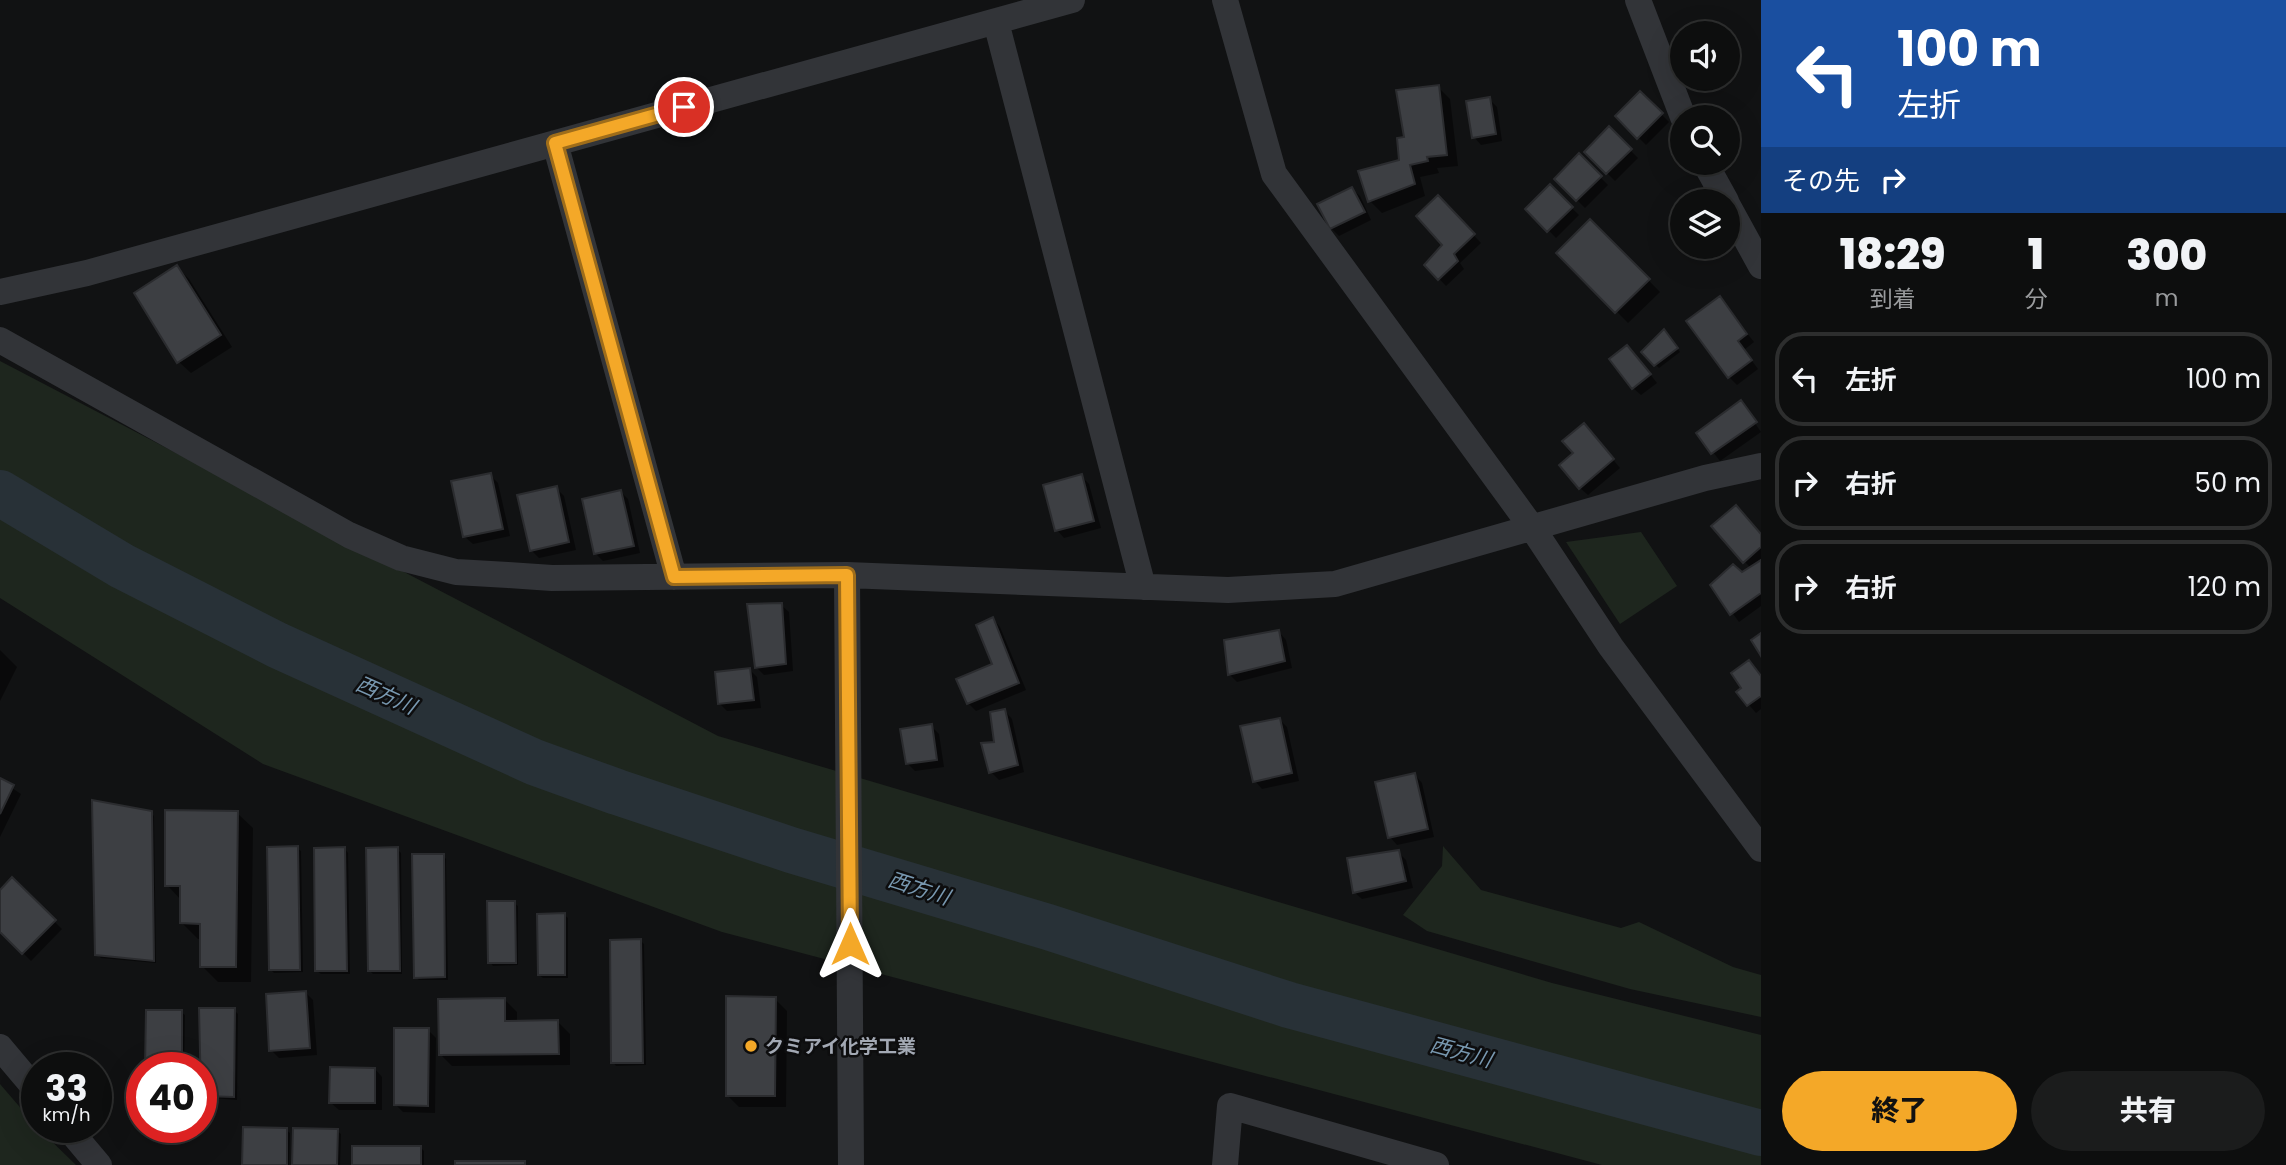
<!DOCTYPE html>
<html lang="ja">
<meta charset="utf-8">
<style>
body{margin:0;font-family:Poppins,"Noto Sans JP",sans-serif;background:#1b1c1c;color:#f1f3f6;height:100vh;display:flex;flex-direction:column;font-size:26px;white-space:nowrap}
*{box-sizing:border-box;margin:0}
p{font-size:23px;color:#9a9c9e}
.icon{flex:none;width:38px;height:38px;fill:none;stroke:currentColor;stroke-width:2;stroke-linecap:round;stroke-linejoin:round}
.map{position:relative;flex:1;overflow:hidden}
.sheet{display:flex;flex-direction:column;background:#0d0e0e;width:525px}
.sheet>*{flex:none}
.top-card{background:#1a4fa0;color:#fff;overflow:hidden}
.buttons{position:absolute;left:1670px;top:21px;display:grid;gap:14px}
.buttons a{display:grid;place-items:center;width:70px;height:70px;border-radius:50%;background:#0d0e0e;box-shadow:0 7px 28px #0002,0 0 0 2px #2d2e2e;font-size:35px}
.speed{position:absolute;left:21px;top:1052px;display:flex;gap:14px;font-size:35px;font-weight:700;text-align:center}
.speed>*{display:grid;place-content:center;width:91px;height:91px;border-radius:50%;background:#0d0e0e;box-shadow:0 7px 28px #0002,0 0 0 2px #2d2e2e;line-height:1}
.speed small{font-size:18px;font-weight:400}
.speed .limit{border:10px solid #d22;background:#fff;color:#111}
.pin{position:absolute;display:grid;place-items:center;width:60px;height:60px;color:#fff;margin:-30px;border:4px solid #fff;border-radius:50%;box-shadow:0 2px 7px #0007}
.me{position:absolute;width:77px;margin:-38px;rotate:0deg;stroke-linejoin:round;filter:drop-shadow(0 0 5px #0008)}
.turn{display:flex;align-items:center;gap:24px;height:147px;padding:0 21px;font-size:32px}
.turn .icon{width:91px;height:91px;stroke-width:2.5}
.turn b{display:block;font-size:49px;line-height:60px}
.then{display:flex;align-items:center;height:66px;padding:0 21px;background:#0003;gap:14px;font-size:26px}
.eta{display:flex;justify-content:space-evenly;align-items:center;height:119px;text-align:center}
.eta b{font-size:42px;font-weight:800;line-height:49px}
.primary-button{display:flex;gap:14px;margin-top:auto;padding:14px 21px}
.primary-button a{flex:1;height:80px;border-radius:42px;background:#f4a828;color:#111;font-size:28px;font-weight:800;line-height:80px;text-align:center}
.primary-button a+a{background:#1b1c1c;color:#f1f3f6}
ul{padding:0;list-style:none}
li{display:flex;align-items:center;gap:21px;height:94px;margin:0 14px 10px;padding:0 7px;border:4px solid #2d2e2e;border-radius:28px}
li div{flex:1}
li b{display:block;font-size:26px}
li em{font-style:normal}
main{display:flex;flex:1;min-height:0}
.map>svg:first-child{display:block}
</style>
<main>
<div class="map">
<svg width="1761" height="1165" viewBox="0 0 1761 1165">
<rect width="100%" height="100%" fill="#111213"/>
<path fill="#1e261e" d="M0,361l718,375 834,247 209,52v130h-159l-880,-233 -459,-168 -263,-166z
M1641,532l36,54 -57,38 -54,-82z
M1443,846l38,44 140,38 18,-6 94,45 28,8v42l-131,-28 -203,-58 -24,-16 39,-49z
M0,1084l37,43 39,38h-76z"/>
<path fill="#0007" d="M1438,87l12,12 8,67 -21,2 2,5 -19,4 5,19 -43,17 -12,-12 31,-40 5,-22z
M1640,93l29,29 -23,23 -29,-29z
M1489,99l8,8 5,34 -21,4 -7,-8z
M1609,129l29,29 -23,23 -29,-29z
M1579,156l29,29 -23,23 -29,-29z
M1550,187l29,28 -23,23 -28,-29z
M1352,189l8,7 11,24 -32,16 -8,-8z
M1438,198l43,45 -21,20 4,6 -18,17 -20,-21 18,-20z
M1590,221l70,71 -32,31 -69,-70z
M177,267l12,12 43,68 -41,26 -12,-11z
M1720,299l34,43 -10,8 14,19 -21,16 -8,-8z
M1667,334l13,18 -21,16 -16,-16z
M1635,355l22,28 -16,12 -8,-7z
M1741,403l20,29 -41,29 -22,-28z
M1591,433l29,35 -32,27 -8,-7 -5,-34z
M490,475l8,8 12,53 -37,8 -8,-7z
M1081,476l8,8 12,44 -37,10 -7,-8z
M556,488l8,8 12,54 -37,8 -8,-8z
M621,492l7,7 12,54 -37,8 -7,-7z
M1761,535v71l-22,16 -27,-37 39,-17 -7,-7z
M781,605l8,7 4,59 -29,4 -8,-8z
M993,619l7,8 26,63 -50,21 -8,-8 26,-38z
M1279,632l7,8 6,28 -55,14 -8,-8z
M0,650l17,17 -17,34z
M1749,662l12,14v33l-5,4 -18,-21 6,-4z
M750,670l7,7 4,31 -34,3 -8,-8z
M1005,711l7,8 12,53 -25,8 -8,-8 -8,-27 13,-2z
M1280,720l7,7 12,54 -37,8 -7,-8z
M931,726l8,8 5,33 -29,4 -8,-8z
M1415,775l7,8 12,54 -37,8 -7,-8z
M0,780l21,14 -21,43z
M151,813l3,3 2,147 -55,-5 -4,-4z
M237,813l16,15 -2,154h-33l-16,-16v-27h-4l-16,-16v-22l-15,-16z
M297,848l4,3 2,121 -29,1 -4,-4z
M345,849l3,4 2,121h-29l-4,-3z
M397,849l4,4 1,121h-29l-3,-3z
M1398,852l8,8 7,28 -51,11 -8,-7z
M443,855l3,4 2,121h-29l-4,-3z
M12,880l50,49 -31,32 -31,-31v-37z
M514,903l4,3v59l-25,1 -3,-4z
M564,915l4,3v60h-25l-4,-3z
M641,941l3,3 2,121 -30,1 -3,-4z
M305,992l8,8 4,55 -38,3 -8,-8z
M775,999l12,12 -1,96h-47l-12,-12z
M505,1000l12,12v10h41l12,12v31l-118,1 -12,-12z
M200,1010h34l4,4 -1,86 -36,-3z
M181,1012l4,3 -1,53h-37z
M428,1030l8,8 -1,75 -32,-1 -7,-7z
M375,1069l7,8v33h-43l-8,-7z
M286,1130l4,3 -1,32h-45z
M337,1131l4,3 -1,31h-46z
M420,1147l4,4v14h-70z"/>
<g fill="none" stroke-linecap="round" stroke-linejoin="round">
<path stroke="#283137" stroke-width="46" d="M0,493l122,73 155,79 257,117 83,30 174,58 257,77 241,78 472,128"/>
</g>
<path fill="#3d3f43" stroke="#2b2c2f" stroke-width="2" d="M1439,85l8,70 -20,2 1,4 -18,4 5,19 -47,18 -10,-31 41,-11 -2,-22 7,-1 -8,-47z
M1640,91l23,22 -26,26 -22,-23z
M1490,97l6,37 -24,4 -6,-37z
M1609,126l23,23 -26,25 -22,-22z
M1579,153l23,23 -26,25 -22,-22z
M1550,184l23,23 -26,25 -22,-23z
M1352,187l13,25 -35,17 -13,-25z
M1438,195l37,39 -21,20 4,7 -20,19 -14,-15 18,-20 -26,-29z
M1590,219l60,60 -35,34 -59,-60z
M177,265l44,70 -44,28 -43,-70z
M1720,296l27,38 -9,7 14,19 -24,18 -42,-57z
M1664,329l14,19 -24,18 -13,-14z
M1627,345l24,29 -19,15 -23,-30z
M1741,400l16,22 -46,32 -15,-21z
M1584,423l30,36 -35,30 -20,-24 14,-12 -11,-12z
M491,473l12,56 -40,8 -12,-56z
M1082,474l12,47 -39,10 -12,-46z
M557,486l12,56 -39,9 -13,-56z
M621,490l13,56 -40,8 -12,-55z
M1736,505l25,29v13l-18,16 -32,-37z
M1761,560v33l-31,22 -20,-30 23,-21 9,8z
M782,603l4,61 -31,4 -8,-64z
M993,617l26,66 -52,21 -11,-25 36,-15 -16,-39z
M1279,630l6,31 -57,14 -4,-35z
M1761,633v23l-10,-16z
M1749,660l12,16v20l-14,10 -11,-14 5,-4 -10,-15z
M750,668l4,32 -36,4 -3,-32z
M1005,709l13,56 -29,8 -8,-30 13,-1 -4,-30z
M1280,718l12,55 -39,9 -13,-56z
M932,724l5,36 -31,4 -6,-35z
M1415,773l13,56 -40,9 -13,-56z
M0,778l14,7 -14,29z
M92,800l60,11 2,150 -59,-6z
M165,810l73,1 -2,156h-36v-43l-20,-1v-37h-15z
M298,846l2,124h-31l-2,-123z
M345,847l2,124h-32l-1,-123z
M398,847l2,124h-32l-2,-123z
M1399,850l7,31 -53,12 -6,-35z
M412,854h32l1,123 -31,1z
M12,877l44,43 -34,34 -22,-22v-42z
M487,901h28l1,62h-28z
M565,913v62h-27l-1,-61z
M641,939l2,124h-32l-1,-123z
M306,991l4,57 -41,3 -3,-57z
M726,996l50,1 -1,99h-49z
M505,998v23l53,-1 1,34 -120,1 -1,-56z
M199,1008h36l-1,89 -33,-1z
M146,1010h36v58h-37z
M394,1028h35l-1,78 -34,-1z
M330,1067l45,1v35h-46z
M243,1127l44,1v37h-45z
M293,1128l45,1 -1,36h-45z
M352,1146h69v19h-69z
M455,1161h70v4h-70z"/>
<g fill="none" stroke-linecap="round" stroke-linejoin="round">
<path stroke="#323438" stroke-width="26" d="M1225,0l49,174 259,355 78,118 150,202
M1638,0l45,117
M996,22l147,565
M555,143l119,434
M1705,163l21,38
M1727,204l34,62
M0,292l87,-19 985,-273
M0,340l349,195 52,23 55,14 52,3 44,3 295,-3 381,15 107,-6 370,-106 56,-12
M847,575l4,590
M0,1047l37,44
M67,1127l32,38
M1225,1165l5,-59 206,59"/>
</g>
<g fill="none" stroke-linecap="round" stroke-linejoin="round">
<defs>
<path id="route" d="M684,107l-129,36 119,434 173,-2 3,369"/>
</defs>
<use href="#route" stroke="#9f6d1a" stroke-width="18"/>
<use href="#route" stroke="#f4a828" stroke-width="12"/>
</g>
<circle fill="#f4a828" stroke="#0d0d0e" stroke-width="2.5" cx="751" cy="1046" r="7"/>
<g text-anchor="middle" dominant-baseline="central" stroke-width="5" stroke-linejoin="round" paint-order="stroke">
<g font-size="19" font-weight="bold" fill="#a3a9b4" stroke="#0d0d0e" text-anchor="start">
<text x="765" y="1046">クミアイ化学工業</text>
</g>
<g font-size="21" font-style="italic" fill="#7898b0" stroke="#0d0d0e">
<text transform="translate(386 695) rotate(24)">西方川</text>
<text transform="translate(919 888) rotate(18)">西方川</text>
<text transform="translate(1461 1052) rotate(15)">西方川</text>
</g>
</g>
</svg>
<div class="buttons">
<a><svg class="icon" aria-label="sound" viewBox="0 0 24 24"><path d="M4 9h4l5-4v14l-5-4H4zM17 9q2 3 0 6"/></svg></a>
<a><svg class="icon" aria-label="search" viewBox="0 0 24 24"><circle cx="10" cy="10" r="6"/><path d="M15 15l6 6"/></svg></a>
<a><svg class="icon" aria-label="layers" viewBox="0 0 24 24"><path d="M12 4l9 5-9 5-9-5zM3 14l9 5 9-5"/></svg></a>
</div>
<div class="speed"><div>33<small>km/h</small></div><div class="limit">40</div></div>
<div class="pin" style="left:684px;top:107px;background:#d93025"><svg class="icon" aria-label="arrive" viewBox="0 0 24 24"><path d="M6 21V4h12l-3 4 3 4H6"/></svg></div>
<svg class="me" style="left:850px;top:944px" viewBox="-20 -20 40 40"><path d="M0-17L14 15 0 8-14 15z" fill="#f4a828" stroke="#fff" stroke-width="4"/></svg>
</div>
<section class="sheet">
<div class="top-card">
<div class="turn"><svg class="icon" aria-label="left" viewBox="0 0 24 24"><path d="M17 20v-9H6M10 6l-5 5 5 5"/></svg><div><b>100 m</b>左折</div></div>
<div class="then">その先<svg class="icon" aria-label="right" viewBox="0 0 24 24"><path d="M7 20v-9h11M14 6l5 5-5 5"/></svg></div>
</div>
<div class="eta">
<div><b>18:29</b><p>到着</p></div>
<div><b>1</b><p>分</p></div>
<div><b>300</b><p>m</p></div>
</div>
<ul>
<li><svg class="icon" aria-label="left" viewBox="0 0 24 24"><path d="M17 20v-9H6M10 6l-5 5 5 5"/></svg><div><b>左折</b></div><em>100 m</em></li>
<li><svg class="icon" aria-label="right" viewBox="0 0 24 24"><path d="M7 20v-9h11M14 6l5 5-5 5"/></svg><div><b>右折</b></div><em>50 m</em></li>
<li><svg class="icon" aria-label="right" viewBox="0 0 24 24"><path d="M7 20v-9h11M14 6l5 5-5 5"/></svg><div><b>右折</b></div><em>120 m</em></li>
</ul>
<div class="primary-button"><a>終了</a><a>共有</a></div>
</section>
</main>
